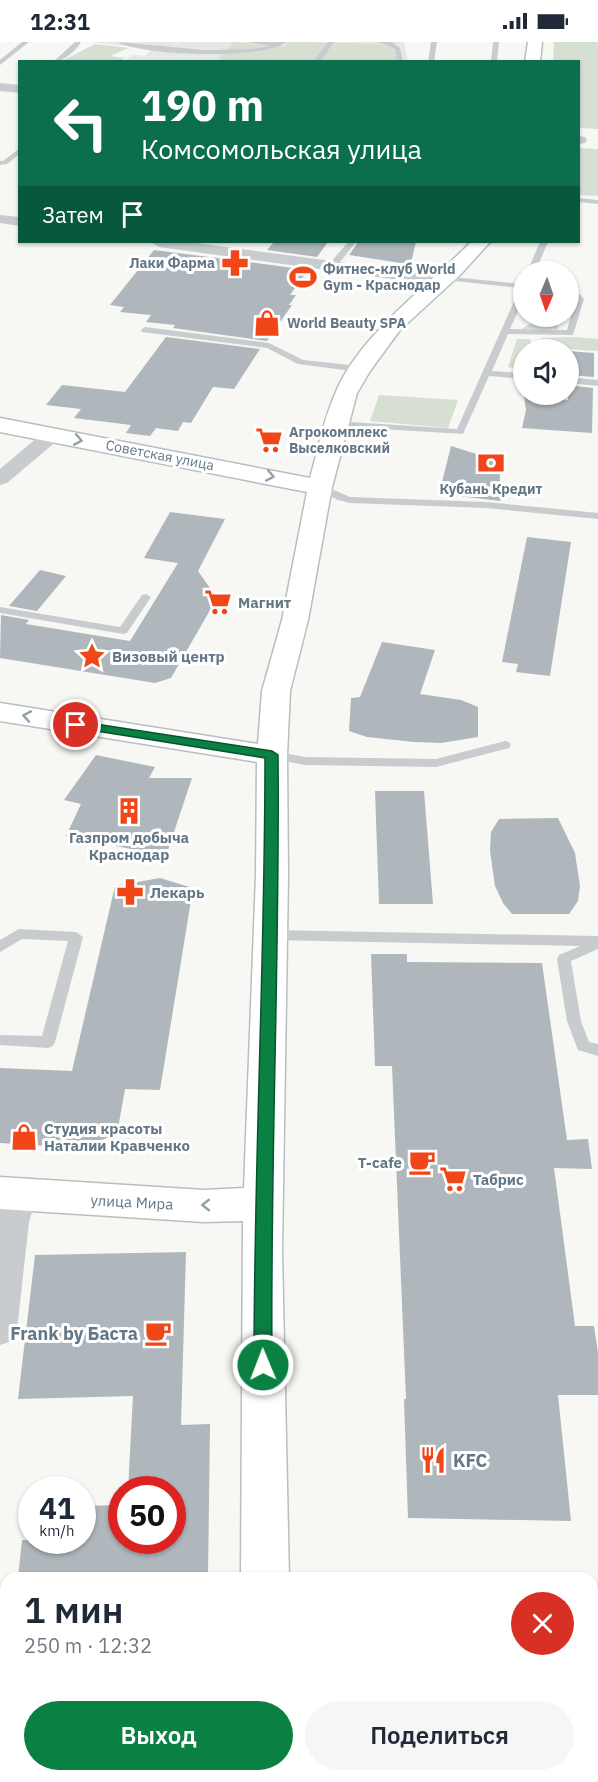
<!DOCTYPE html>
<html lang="ru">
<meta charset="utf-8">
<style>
body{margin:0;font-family:"IBM Plex Sans",sans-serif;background:#f6f6f7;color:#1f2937;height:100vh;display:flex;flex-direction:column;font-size:22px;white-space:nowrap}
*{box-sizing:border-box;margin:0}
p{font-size:20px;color:#747a83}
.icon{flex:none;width:33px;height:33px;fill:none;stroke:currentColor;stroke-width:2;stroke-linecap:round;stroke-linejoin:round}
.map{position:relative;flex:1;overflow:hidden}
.sheet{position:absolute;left:0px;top:1530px;width:598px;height:210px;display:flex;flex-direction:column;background:#fff;border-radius:18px 18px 0 0;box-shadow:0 2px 4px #0004}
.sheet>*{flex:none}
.banner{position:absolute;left:18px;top:18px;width:562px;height:183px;border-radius:0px;box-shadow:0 2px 4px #0004;background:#0b6e4f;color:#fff;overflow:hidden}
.needle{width:39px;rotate:182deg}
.buttons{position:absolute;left:513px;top:219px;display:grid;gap:12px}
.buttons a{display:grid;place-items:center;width:66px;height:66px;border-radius:50%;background:#fff;box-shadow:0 2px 4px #0004;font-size:30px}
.speed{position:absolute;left:18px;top:1434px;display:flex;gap:12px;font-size:30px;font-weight:700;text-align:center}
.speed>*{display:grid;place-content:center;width:78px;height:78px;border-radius:50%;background:#fff;box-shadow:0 2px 4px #0004;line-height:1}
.speed small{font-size:15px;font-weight:400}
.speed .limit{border:9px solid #d22;background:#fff;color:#111}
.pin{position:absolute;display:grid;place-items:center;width:51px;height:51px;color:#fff;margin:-26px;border:3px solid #fff;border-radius:50%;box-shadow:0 2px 6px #0007}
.me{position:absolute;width:66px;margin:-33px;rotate:359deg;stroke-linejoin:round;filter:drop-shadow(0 0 4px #0008)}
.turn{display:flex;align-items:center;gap:21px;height:126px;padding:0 24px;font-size:27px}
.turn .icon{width:78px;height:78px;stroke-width:2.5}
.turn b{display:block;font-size:42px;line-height:51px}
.then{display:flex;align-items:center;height:57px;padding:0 24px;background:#0003;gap:12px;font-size:22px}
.round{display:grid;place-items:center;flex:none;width:63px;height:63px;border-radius:32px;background:#f6f6f7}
.overview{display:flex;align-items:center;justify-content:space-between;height:102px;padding:0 24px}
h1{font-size:36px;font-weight:600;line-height:45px}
.action{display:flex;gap:12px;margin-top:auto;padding:12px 24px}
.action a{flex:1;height:69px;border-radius:36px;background:#0b8043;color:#fff;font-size:24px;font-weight:600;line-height:69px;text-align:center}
.action a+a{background:#f6f6f7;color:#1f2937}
.status{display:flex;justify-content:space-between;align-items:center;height:42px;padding:0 30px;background:#fff;direction:ltr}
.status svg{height:16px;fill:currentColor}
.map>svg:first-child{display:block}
</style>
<div class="status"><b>12:31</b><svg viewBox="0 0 49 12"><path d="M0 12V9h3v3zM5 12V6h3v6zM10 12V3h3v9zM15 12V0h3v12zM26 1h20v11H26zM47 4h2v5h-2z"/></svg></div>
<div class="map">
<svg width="598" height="1740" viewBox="0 0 598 1740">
<rect width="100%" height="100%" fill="#f7f7f3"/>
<path fill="#e7e8e6" d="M90,0h314l4,19h-284l8,-6 13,1 7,-7z"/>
<path fill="#d7dfd3" d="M234,0l51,4 4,-4 99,2 7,8 2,9 -181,1z
M554,0h44v87l-19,-1v-66l-26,-1z
M95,2l34,4 -19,8 14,2 -2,3h-60z
M579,106l19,1v47l-19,-1z
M546,274l12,7v6h-37l11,-6 3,-6z
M576,295l22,2v12l-53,-3 -4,-10z
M517,297h13l2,10 -8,1 -1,20 -15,-3z
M379,353l79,5 -10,28 -78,-7z"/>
<path fill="#afb7bc" d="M274,200h54l-11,15 -50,-7z
M358,200h58l-5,21h-10l-52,-8z
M154,208l102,13 52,7 -18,25h6l-7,10h3l-25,36 -94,-13 2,-3 -29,-3 5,-7 -31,-3 4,-5 -14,-2z
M166,295l94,12 -26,40 -21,-2 -22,36 -8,-1 -5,9 -22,-3 -6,8 -24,-3 5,-8 -57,-7 7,-9 -35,-4 16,-20 63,7z
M568,309l26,2v24l-26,-2z
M568,343l25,3 -1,45 -70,-5 4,-18 -2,-14 44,4z
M451,404l48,15 2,40 -62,-7z
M170,470l55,7 -27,52 19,27 -46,80 -16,5 -155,-25 1,-43 28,5 -3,4 104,17 48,-78 -34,-5z
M527,495l44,5 -21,134 -34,-4 2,-8 -16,-2z
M40,528l26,6 -29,35 -28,-5z
M382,600l53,8 -15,44 41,6 17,7v30l-37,6 -27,-1 -47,-5 -18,-6 2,-33 9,-1z
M96,713l59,12 -6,11h43l-26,78 -100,-20 15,-32 -17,-4z
M375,749h49l9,113h-54z
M558,776l17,35 5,33 -2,15 -9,13h-57l-9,-11 -8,-17 -5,-35 1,-19 8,-13z
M160,836l33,10 -33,202 -35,-1 -8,45 -36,14 -81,-5v-75l72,3 43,-185z
M371,912h36v8l135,1 25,177 21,-1 4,30 -38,-1 21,158h19l4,27v42h-40l13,126 -163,-3 -4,-119h2l-14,-333h-17z
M186,1210l-5,173 29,-1 -2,154h-190l4,-38h60v-34l40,-1v35h50v-50h-44l5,-94 -115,3 17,-144z"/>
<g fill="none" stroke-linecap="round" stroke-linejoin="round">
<defs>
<path id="secondary" d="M528,0h14l-2,20h-15z
M471,200h19l-29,32 -61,56 -30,41 -13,22 -25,94 -24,133 -18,71 -3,64 1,120 -6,376 7,327h-48l2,-357 -39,1 -204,-13v-32l204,13 40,-2 12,-313 1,-113 -257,-41v-18l258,41 4,-53 20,-71 25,-128 -307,-60v-14l310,60c8,-28 13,-57 25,-84 24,-59 92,-107 136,-152z
M241,1734h52l1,6h-52z"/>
</defs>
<use href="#secondary" stroke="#b8bec2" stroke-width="3"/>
<path fill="#c9cccf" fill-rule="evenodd" d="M22,0h7l-29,23v-5z
M75,0h6c-5,9 -18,20 -28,20z
M117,0l88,8 47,-1 19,-3 -23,-4h39c-26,18 -143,14 -170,0z
M328,0h6l-14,20h-7z
M377,0h15l8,6 3,14h-6l-2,-12 -8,-5z
M431,0h6l-3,20h-6z
M493,0h6l-2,20h-6z
M20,106v6l-13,10 -7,1v-4h3z
M579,156l19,2v4l-19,-2z
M348,200h8l-19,24h-6v-4z
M540,200h8l-13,30h-8z
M442,234l82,8v14l-14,31 57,1 9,-31 -8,-6v-4h7l9,10 -11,36 -65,-1 -16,37 32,2v6l-35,-3 -26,58 -130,-8 -2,-2 5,-3 121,8 63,-141 -75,-8h-3z
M145,285l124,16 34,17 57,6 4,3 -4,3 -62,-8 -31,-16 -125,-16 -1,-2z
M568,335l30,3v6l-30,-3z
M320,442l30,13 136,5 112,11v6l-112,-11 -136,-5 -12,-3 -21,-11v-4z
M146,552l5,3 -24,36 -4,1 -123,-21v-6l120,20 22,-32z
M505,699l4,1 2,3 -2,3 -73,19 -131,-2 -33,-6 -6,-4 6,-4 33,6 131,2z
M19,887l57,3 7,5 -28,105 -2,4 -5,2 -48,-3v-10l42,1 26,-95 -46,-2 -22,13v-12z
M270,888l328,6v13l-27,12 10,60 8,21 9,2v12l-20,-6 -11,-29 -10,-62 2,-4 21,-9 -310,-6 -7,-5z
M598,1562v20l-6,1v-20z
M592,1719l6,2v19h-14l-1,-6h9z"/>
<path fill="#c9cccf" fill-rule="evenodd" d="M0,41l20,2v8l-20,-2z
M579,94l6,1 2,3 -2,3 -6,1z
M0,173l20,2v9l-20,-3z
M151,200h38l225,30 31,1 8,5 -8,5 -31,-1 -255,-35z
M52,387l7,2 2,4 -2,4 -52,44 -7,2v-16l45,-38z
M21,1140l11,4 5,9 -8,27 -12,108 -5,11 -12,4v-133l10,-26z"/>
<use href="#secondary" fill="#fff" fill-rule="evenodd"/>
</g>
<defs><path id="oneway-chevron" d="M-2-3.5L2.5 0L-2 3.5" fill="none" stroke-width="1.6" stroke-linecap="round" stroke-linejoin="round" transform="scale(1.5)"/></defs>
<g stroke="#92a0aa">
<use href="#oneway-chevron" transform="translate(78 398) rotate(11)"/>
<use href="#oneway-chevron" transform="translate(270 434) rotate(11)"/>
<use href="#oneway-chevron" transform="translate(27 674) rotate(-170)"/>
<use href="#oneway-chevron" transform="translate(206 1163) rotate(-180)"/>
</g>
<path fill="#0b8043" stroke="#07532c" stroke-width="1.5" d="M76,679l196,30 6,4c2,203 -8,407 -6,610l-3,6 -6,2 -6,-2 -3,-6c0,-202 11,-405 11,-607l-193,-31v-5z"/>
<defs>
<symbol id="pharmacy-bare" viewBox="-9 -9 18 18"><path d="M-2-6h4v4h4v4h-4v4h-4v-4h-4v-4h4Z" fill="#f14718" stroke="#fff" stroke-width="2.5" paint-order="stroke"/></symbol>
<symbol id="stadium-bare" viewBox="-9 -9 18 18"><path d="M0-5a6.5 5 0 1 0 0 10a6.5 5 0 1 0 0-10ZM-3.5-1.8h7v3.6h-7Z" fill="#f14718" stroke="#fff" stroke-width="2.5" paint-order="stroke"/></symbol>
<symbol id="shop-bare" viewBox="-9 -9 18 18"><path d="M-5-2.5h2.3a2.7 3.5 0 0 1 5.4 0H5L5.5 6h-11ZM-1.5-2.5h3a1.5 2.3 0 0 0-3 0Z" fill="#f14718" stroke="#fff" stroke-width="2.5" paint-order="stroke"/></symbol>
<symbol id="supermarket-bare" viewBox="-9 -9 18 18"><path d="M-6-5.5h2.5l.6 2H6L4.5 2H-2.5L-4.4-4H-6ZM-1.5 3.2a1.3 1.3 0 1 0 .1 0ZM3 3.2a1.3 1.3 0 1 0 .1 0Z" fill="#f14718" stroke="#fff" stroke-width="2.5" paint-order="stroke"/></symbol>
<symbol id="bank-bare" viewBox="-9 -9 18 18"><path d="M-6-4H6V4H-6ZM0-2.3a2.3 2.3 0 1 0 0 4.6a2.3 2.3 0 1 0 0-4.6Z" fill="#f14718" stroke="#fff" stroke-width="2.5" paint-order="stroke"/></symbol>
<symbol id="sight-bare" viewBox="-9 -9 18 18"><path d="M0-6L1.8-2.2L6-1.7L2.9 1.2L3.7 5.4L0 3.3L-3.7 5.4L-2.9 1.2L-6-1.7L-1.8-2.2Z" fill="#f14718" stroke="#fff" stroke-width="2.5" paint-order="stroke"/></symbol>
<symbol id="building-bare" viewBox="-9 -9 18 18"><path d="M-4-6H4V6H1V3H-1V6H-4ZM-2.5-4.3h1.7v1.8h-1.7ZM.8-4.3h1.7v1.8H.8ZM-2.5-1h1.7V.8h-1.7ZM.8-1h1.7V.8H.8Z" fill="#f14718" stroke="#fff" stroke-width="2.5" paint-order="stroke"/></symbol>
<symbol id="cafe-bare" viewBox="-9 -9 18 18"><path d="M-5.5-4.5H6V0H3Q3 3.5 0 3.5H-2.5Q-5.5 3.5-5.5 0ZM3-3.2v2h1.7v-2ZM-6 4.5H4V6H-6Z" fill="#f14718" stroke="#fff" stroke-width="2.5" paint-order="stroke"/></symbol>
<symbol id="restaurant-bare" viewBox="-9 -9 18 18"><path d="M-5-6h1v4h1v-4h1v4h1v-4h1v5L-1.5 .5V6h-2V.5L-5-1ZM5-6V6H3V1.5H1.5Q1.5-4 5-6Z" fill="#f14718" stroke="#fff" stroke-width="2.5" paint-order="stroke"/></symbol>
</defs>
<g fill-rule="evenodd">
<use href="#pharmacy-bare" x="216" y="202" width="38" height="38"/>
<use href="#stadium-bare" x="284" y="216" width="38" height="38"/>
<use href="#shop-bare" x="248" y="262" width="38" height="38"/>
<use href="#supermarket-bare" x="250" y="379" width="38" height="38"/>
<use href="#bank-bare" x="472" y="402" width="38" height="38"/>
<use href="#supermarket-bare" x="199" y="541" width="38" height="38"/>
<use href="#sight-bare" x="73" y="595" width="38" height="38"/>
<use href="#building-bare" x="110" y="750" width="38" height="38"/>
<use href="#pharmacy-bare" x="111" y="831" width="38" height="38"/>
<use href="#shop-bare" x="5" y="1076" width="38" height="38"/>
<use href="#cafe-bare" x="403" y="1101" width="38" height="38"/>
<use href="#supermarket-bare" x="434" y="1118" width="38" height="38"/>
<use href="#cafe-bare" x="139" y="1272" width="38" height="38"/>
<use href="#restaurant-bare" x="414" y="1399" width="38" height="38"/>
</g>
<g text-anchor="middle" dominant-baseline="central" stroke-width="6" stroke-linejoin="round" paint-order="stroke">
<g font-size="14" font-weight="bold" fill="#637786" stroke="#fff" text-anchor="start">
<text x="215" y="221" text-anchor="end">Лаки Фарма</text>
<text x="323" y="227">Фитнес-клуб World<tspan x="323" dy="16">Gym - Краснодар</tspan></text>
<text x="287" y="281">World Beauty SPA</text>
<text x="289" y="390">Агрокомплекс<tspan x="289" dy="16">Выселковский</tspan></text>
<text x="491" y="447" text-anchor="middle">Кубань Кредит</text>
</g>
<g font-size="14" fill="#637786" stroke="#fff">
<text transform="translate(160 413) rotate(11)">Советская улица</text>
</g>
<g font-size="15" font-weight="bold" fill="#637786" stroke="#fff" text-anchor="start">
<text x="238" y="560">Магнит</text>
<text x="112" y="614">Визовый центр</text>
<text x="129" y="795" text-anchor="middle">Газпром добыча<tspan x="129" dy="17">Краснодар</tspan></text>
<text x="150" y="850">Лекарь</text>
<text x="44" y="1086">Студия красоты<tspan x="44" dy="17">Наталии Кравченко</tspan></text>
<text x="402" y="1120" text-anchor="end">T-cafe</text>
<text x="473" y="1137">Табрис</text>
</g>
<g font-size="15" fill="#637786" stroke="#fff">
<text transform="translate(132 1160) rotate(3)">улица Мира</text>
</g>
<g font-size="18" font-weight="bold" fill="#637786" stroke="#fff" text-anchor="end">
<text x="138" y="1291">Frank by Баста</text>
<text x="453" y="1418" text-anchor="start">KFC</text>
</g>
</g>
</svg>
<div class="buttons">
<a><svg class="needle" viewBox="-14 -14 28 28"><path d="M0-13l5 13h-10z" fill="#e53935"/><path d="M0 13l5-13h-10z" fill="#747a83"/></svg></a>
<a><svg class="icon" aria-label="sound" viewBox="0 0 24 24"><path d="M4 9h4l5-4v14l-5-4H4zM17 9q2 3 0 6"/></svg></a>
</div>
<div class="speed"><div>41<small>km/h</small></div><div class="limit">50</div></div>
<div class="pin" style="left:76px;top:683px;background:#d93025"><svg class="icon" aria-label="arrive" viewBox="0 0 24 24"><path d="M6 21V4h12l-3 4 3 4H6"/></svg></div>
<svg class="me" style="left:263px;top:1323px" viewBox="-20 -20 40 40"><circle r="17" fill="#0b8043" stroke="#fff" stroke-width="3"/><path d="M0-11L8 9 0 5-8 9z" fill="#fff"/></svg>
<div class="banner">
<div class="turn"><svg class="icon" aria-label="left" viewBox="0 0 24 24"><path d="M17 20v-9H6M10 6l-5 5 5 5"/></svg><div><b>190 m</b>Комсомольская улица</div></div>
<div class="then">Затем<svg class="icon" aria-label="arrive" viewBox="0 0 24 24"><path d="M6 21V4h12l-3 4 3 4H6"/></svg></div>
</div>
<section class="sheet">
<div class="overview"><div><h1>1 мин</h1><p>250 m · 12:32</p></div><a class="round" style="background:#d93025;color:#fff"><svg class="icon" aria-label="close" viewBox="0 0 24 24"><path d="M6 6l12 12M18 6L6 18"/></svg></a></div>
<div class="action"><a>Выход</a><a>Поделиться</a></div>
</section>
</div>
